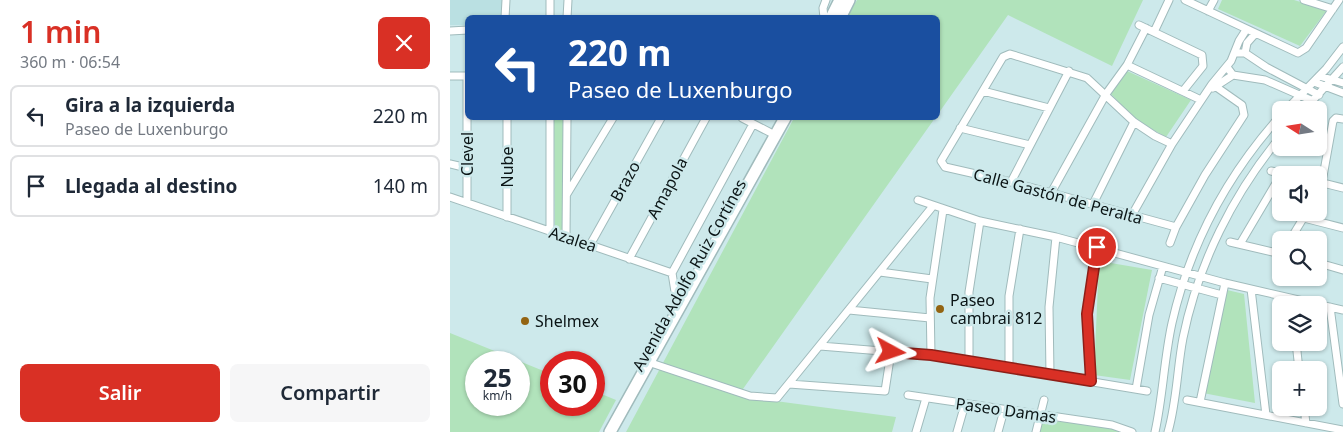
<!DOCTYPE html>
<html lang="es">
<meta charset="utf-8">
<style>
body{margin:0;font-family:"Noto Sans",sans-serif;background:#f6f6f7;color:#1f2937;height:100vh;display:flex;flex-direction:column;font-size:19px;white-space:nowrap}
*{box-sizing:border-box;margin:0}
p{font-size:16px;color:#747a83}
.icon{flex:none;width:28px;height:28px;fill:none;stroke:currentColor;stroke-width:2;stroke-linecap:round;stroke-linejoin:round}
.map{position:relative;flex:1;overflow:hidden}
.drawer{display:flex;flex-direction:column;background:#fff;width:450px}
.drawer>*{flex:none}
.top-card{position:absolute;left:15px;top:15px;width:475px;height:105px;border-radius:8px;box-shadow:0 1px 4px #0004;background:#1a4fa0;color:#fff;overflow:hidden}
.needle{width:32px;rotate:282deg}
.controls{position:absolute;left:822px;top:101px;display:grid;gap:10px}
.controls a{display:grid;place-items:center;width:55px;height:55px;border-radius:8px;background:#fff;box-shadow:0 1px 4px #0004;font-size:25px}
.speed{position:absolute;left:15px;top:351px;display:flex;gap:10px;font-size:25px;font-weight:700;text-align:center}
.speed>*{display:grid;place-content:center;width:65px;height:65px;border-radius:50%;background:#fff;box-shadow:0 1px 4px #0004;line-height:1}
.speed small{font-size:12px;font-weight:400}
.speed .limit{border:8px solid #d22;background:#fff;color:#111}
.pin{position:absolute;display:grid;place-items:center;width:42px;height:42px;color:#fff;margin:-21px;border:2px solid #fff;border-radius:50%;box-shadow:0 1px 5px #0007}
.me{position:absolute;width:55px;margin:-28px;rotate:95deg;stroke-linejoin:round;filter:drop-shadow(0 0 4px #0008)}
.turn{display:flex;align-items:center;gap:18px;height:105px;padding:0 20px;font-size:22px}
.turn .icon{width:65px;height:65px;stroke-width:2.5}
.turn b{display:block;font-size:35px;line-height:42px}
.round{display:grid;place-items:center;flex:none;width:52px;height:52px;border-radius:8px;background:#f6f6f7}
.overview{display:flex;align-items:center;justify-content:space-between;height:85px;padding:0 20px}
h1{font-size:30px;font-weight:600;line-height:38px;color:#d93025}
.button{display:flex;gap:10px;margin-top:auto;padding:10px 20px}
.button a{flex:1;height:58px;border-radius:8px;background:#d93025;color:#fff;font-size:20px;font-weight:600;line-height:58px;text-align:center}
.button a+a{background:#f6f6f7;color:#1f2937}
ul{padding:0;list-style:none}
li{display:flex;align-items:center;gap:15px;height:62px;margin:0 10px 8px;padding:0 10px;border:2px solid #e0e1e3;border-radius:8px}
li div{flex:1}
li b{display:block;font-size:19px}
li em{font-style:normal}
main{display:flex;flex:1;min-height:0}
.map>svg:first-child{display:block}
</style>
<main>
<section class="drawer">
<div class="overview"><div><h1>1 min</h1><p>360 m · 06:54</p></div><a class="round" style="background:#d93025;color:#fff"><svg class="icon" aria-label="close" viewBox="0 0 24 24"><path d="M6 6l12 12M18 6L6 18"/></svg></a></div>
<ul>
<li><svg class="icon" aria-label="left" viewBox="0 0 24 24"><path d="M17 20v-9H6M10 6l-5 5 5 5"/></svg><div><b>Gira a la izquierda</b><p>Paseo de Luxenburgo</p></div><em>220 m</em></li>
<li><svg class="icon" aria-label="arrive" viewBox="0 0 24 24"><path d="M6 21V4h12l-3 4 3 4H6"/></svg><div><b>Llegada al destino</b></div><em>140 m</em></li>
</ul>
<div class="button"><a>Salir</a><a>Compartir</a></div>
</section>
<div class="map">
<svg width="893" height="432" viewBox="0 0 893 432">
<rect width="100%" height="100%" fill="#cde9eb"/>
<path fill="#bae0e2" d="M0,0h52v17l-34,1 -1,7h-17z"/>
<path fill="#b1e3bb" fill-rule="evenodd" d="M407,0h286l-31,66 -104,-51 -70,99v-96l-91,-1z
M772,0h72l33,10 -27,36 -82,-37z
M677,71l64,29 -25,37 -30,-17 -26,-27z
M104,118h12v114l-11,-4z
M344,118h141l-197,278 158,21 -4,15h-266z
M649,261l53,9 -22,110 -36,-5z
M777,290l17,4 11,109 -52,-10z
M0,333l101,41v31h43v-14l22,9 -17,32h-149zM26,362h43v43h-43z
M594,418l77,12 -1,2h-81z"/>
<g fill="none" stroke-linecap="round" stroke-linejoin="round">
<defs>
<path id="street" d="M100,0v18
M735,0l113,53 8,-5 33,-48
M854,0l29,9
M758,11l6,-11
M55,18l1,-18
M117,18l1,-18
M374,18l-1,-10 3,-8
M689,25l63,30 1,11 -20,25
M0,31l18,-1
M704,32l15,-32
M785,53h10l21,14 53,28
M795,53l2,-10 8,-9
M677,65l74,35
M777,67l6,8 32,5 48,21
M0,76h18
M869,76l24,7
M864,82l29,11
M763,88l20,-13
M533,91l66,17
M836,110l40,-41 17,-22
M854,110l39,-43
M57,118v99
M292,118l33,17
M510,128l70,17
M722,144l-17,-8 -21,-14 -47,-44 -77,-24 -7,3 -62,104 4,6 66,15 165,45
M0,164l17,4
M821,171l18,4
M561,182l58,-111
M869,182l24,6
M869,189l3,-7 11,-61 3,-3 7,1
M601,193l55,-99 21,-29 19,-37
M117,194l46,-76
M0,197l222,76 4,25
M468,200l62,21 76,16 169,46 118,27
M17,202v-126
M643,204l41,-82
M682,215l40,-71 40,-60 19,-23 8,-20 7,-11
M854,218l39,10
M100,232v-114
M116,237l1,-119
M840,240l17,-28
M780,242l51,12
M720,243l6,-16 29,-52 39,-60 -2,-10 -30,-21
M790,244l42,-71
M140,245l71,-127
M179,259l77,-141
M869,263l24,7
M430,272l52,7
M222,273l81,-149
M709,278l63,17
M801,289l15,126
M880,307l13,97
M399,310l81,8
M846,342l3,28
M370,346l111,9 216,36
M481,355l-1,-57 13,-88
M192,360l108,36 27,2 156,-192
M519,362v-70l11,-71
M559,368v-72l11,-67
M600,375l-1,-68 7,-70
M641,381c-6,-46 -4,-88 6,-134
M339,384l96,7 6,-39
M686,389l13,-74 14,-49
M458,395l204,30 20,7
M737,400l156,30
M750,402l25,-119
M854,408l2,15
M466,432l10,-34
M507,432l8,-28
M548,432l6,-22
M586,432l8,-32
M705,432c8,-36 9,-73 17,-109 18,-79 55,-148 109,-208
M718,432c9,-31 9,-63 15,-94 15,-74 50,-144 98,-202"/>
<path id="primary" d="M381,18l9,-18
M390,18l9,-18
M160,432l175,-314"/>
</defs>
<use href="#street" stroke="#a0bbbc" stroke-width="9"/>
<use href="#primary" stroke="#a0bbbc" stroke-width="14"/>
<use href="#street" stroke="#fff" stroke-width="7"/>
<use href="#primary" stroke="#fff" stroke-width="11"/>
</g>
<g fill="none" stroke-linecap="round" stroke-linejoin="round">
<defs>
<path id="route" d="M441,352l40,3 160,26 -4,-67 10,-67"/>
</defs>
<use href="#route" stroke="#8d1f18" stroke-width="12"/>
<use href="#route" stroke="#d93025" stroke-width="9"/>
</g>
<g fill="#936412" stroke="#cde9eb" stroke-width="2">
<circle cx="490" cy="309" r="5"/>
<circle cx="75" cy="321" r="5"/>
</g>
<g text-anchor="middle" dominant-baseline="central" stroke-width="5" stroke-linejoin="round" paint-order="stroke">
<g font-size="16" fill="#0a1415" stroke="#cde9eb">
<text transform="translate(17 154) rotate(-90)">Clevel</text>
<text transform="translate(57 167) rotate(-90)">Nube</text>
<text transform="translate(175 181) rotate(-61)">Brazo</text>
<text transform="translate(217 188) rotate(-62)">Amapola</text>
<text transform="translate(608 196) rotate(15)">Calle Gastón de Peralta</text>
<text transform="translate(123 239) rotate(18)">Azalea</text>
<text transform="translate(239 275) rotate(-61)">Avenida Adolfo Ruiz Cortínes</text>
<text transform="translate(556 410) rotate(8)">Paseo Damas</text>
</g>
<g font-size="16" fill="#0a1415" stroke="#cde9eb" text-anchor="start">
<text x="500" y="300">Paseo<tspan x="500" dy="18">cambrai 812</tspan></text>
<text x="85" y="321">Shelmex</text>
</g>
</g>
</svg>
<div class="controls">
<a><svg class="needle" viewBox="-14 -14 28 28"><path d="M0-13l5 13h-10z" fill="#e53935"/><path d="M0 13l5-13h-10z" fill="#747a83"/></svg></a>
<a><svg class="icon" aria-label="sound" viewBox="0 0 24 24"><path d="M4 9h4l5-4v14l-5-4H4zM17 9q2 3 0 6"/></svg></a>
<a><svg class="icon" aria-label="search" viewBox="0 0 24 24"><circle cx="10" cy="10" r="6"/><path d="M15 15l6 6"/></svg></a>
<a><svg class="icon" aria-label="layers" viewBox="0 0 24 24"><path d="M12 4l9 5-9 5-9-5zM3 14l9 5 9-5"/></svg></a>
<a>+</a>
</div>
<div class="speed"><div>25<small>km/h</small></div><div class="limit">30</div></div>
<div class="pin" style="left:647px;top:247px;background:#d93025"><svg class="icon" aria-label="arrive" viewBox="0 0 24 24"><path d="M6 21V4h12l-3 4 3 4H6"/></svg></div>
<svg class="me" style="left:441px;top:352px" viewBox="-20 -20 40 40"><path d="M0-17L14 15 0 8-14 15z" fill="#d93025" stroke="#fff" stroke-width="4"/></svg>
<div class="top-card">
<div class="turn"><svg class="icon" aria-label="left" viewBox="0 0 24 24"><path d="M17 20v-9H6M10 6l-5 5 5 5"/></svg><div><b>220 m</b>Paseo de Luxenburgo</div></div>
</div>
</div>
</main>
